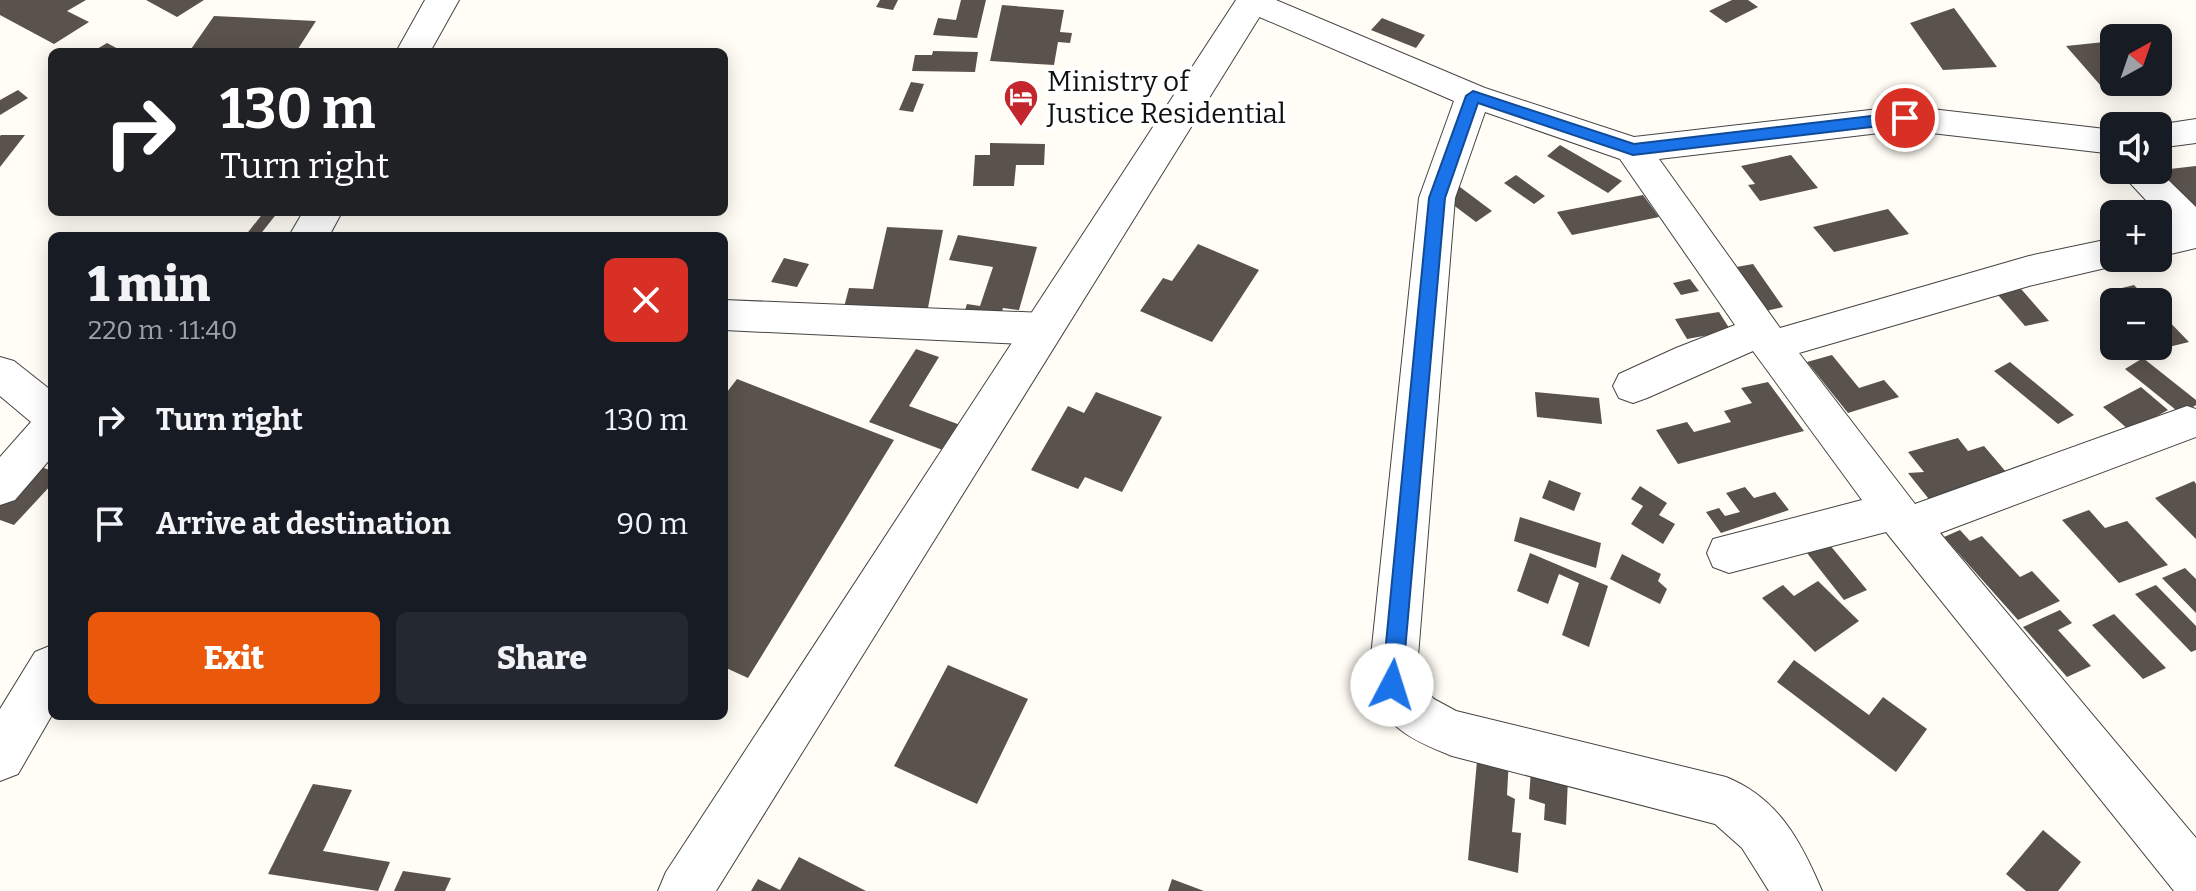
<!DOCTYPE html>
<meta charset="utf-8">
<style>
body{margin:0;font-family:Bitter,serif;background:#242831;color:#f1f3f6;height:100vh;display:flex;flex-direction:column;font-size:30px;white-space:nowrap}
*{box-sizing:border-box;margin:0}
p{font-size:26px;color:#9ea1a6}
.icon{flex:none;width:44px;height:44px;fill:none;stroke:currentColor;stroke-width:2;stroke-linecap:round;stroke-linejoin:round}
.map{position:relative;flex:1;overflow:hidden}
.details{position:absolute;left:48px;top:232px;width:680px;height:488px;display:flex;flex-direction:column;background:#171b24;border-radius:12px;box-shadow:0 4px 20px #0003}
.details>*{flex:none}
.top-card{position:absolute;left:48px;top:48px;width:680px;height:168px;border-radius:12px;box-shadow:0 4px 20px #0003;background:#202124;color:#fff;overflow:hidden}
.needle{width:52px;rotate:40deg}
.tools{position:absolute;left:2100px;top:24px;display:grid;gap:16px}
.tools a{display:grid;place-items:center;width:72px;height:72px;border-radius:12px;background:#171b24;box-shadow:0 4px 20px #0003;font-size:40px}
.pin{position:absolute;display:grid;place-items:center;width:68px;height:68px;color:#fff;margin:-34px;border:4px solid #fff;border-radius:50%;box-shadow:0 2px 8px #0007}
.me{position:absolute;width:88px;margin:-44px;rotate:5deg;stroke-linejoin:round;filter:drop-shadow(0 0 6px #0008)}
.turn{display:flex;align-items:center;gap:28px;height:168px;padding:0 40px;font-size:36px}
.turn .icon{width:104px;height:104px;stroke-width:2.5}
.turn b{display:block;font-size:56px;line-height:68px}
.round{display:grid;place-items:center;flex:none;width:84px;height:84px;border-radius:12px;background:#242831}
.head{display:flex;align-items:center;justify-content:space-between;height:136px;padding:0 40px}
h1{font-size:48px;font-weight:800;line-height:60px}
.action{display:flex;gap:16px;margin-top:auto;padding:16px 40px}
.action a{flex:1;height:92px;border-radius:12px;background:#ea580c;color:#fff;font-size:32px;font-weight:800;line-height:92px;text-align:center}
.action a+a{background:#242831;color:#f1f3f6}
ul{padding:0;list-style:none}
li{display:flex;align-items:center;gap:24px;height:104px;padding:0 40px}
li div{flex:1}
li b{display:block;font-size:30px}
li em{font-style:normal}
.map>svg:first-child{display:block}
</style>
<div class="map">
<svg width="2196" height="891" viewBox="0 0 2196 891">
<rect width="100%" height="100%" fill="#fffdf5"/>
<path fill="#5a524d" d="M0,0h86l-19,11 22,11 -35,22 -54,-29z
M146,0h58l-27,17z
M880,0h18l-5,10 -17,-3z
M961,0h25l-9,38 -44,-3 5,-17 18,2z
M1732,0h16l10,7 -32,16 -17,-12z
M1002,5l62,5 -4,22 12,1 -2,10 -12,-1 -4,23 -64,-4z
M1954,8l43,59 -54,3 -33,-47z
M214,16l102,5 -20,31h-107z
M1382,18l43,17 -9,13 -45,-18z
M2114,41v28l-7,1 7,8v6l-13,2 -35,-40z
M107,43l13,7 -28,2z
M933,51l45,1 -3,20 -63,-1 3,-16h17z
M911,82l13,2 -11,28 -14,-2z
M18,90l10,8 -28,17v-15z
M1,135h24l-25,32v-31z
M990,143l55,1 -1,21h-28l-2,21h-41l2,-31h15z
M1560,145l62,36 -14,12 -61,-37z
M1791,155l27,33 -58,13 -12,-16 7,-1 -14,-18z
M2196,166v52l-44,-47z
M1516,175l29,21 -11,8 -30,-21z
M1456,184l36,27 -16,11 -36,-27z
M1643,195l16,22 -87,18 -15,-23z
M1888,209l21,25 -75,18 -21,-25z
M264,212h14l-19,24h-14z
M887,227l56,3 -16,83 -83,-6 5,-19 24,1z
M958,235l79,12 -18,63 -16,-2 -5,17 -36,-6 5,-15 13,2 13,-39 -44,-7z
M1198,244l61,26 -47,72 -72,-31 23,-33 9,3z
M784,258l25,6 -12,23 -26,-5z
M1753,264l30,43 -22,5 -30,-44z
M1690,279l9,12 -18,4 -8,-12z
M2015,282l34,39 -24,5 -34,-39z
M2134,285l16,17h-25l-11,-12z
M2158,310l31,32 -45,11 -7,-7h21z
M1719,312l12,19 -44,8 -12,-20z
M916,349l23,8 -30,49 54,20 -15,26 -79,-30z
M1832,355l27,33 25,-8 15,17 -51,16 -41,-51z
M2143,358l53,42v5l-15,9 -56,-45z
M2010,362l64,53 -16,9 -64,-53z
M737,379l157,61 -146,238 -24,-11v-271z
M1768,382l36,49 -126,33 -22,-34 31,-8 7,10 37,-10 -7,-11 28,-8 -11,-15z
M2141,387l27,23 -38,21 -27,-24z
M1096,392l66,25 -40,75 -37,-15 -7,12 -47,-19 37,-64 16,7z
M1535,392l64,6 3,26 -65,-7z
M1958,438l10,13 16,-5 28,33 -80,24 -24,-30 16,-1 -16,-20z
M31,463l21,8v13l-38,41 -14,-5v-24z
M1549,480l32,13 -7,18 -32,-13z
M2194,481l2,3v55l-41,-41z
M1640,486l27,17 -8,12 16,9 -12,20 -32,-20 12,-18 -12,-7z
M1745,487l9,11 21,-6 14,18 -68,23 -15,-21 13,-4 6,8 15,-4 -14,-19z
M2089,510l16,18 22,-7 41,44 -49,18 -57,-63z
M1520,517l81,26 -5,25 -82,-27z
M1960,530l10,11 12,-5 38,41 12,-6 28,30 -42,19 -74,-83z
M1829,544l38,46 -23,10 -37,-47z
M1530,553l78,33 -19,61 -27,-12 17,-52 -20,-9 -11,30 -31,-13z
M1622,554l39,20 -3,7 9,8 -7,15 -50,-25z
M2185,568l11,11v34l-34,-35z
M1818,581l41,40 -44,31 -53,-54 21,-13 11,11z
M2156,585l40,41v24l-5,2 -56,-58z
M2060,610l12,13 -14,7 33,36 -24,11 -44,-50z
M2114,614l52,54 -23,11 -51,-54z
M1794,660l75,55 14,-18 44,32 -31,43 -119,-90z
M948,665l80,34 -51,105 -83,-38z
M1478,750l31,8 -2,37 8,4 -3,33 9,1 -3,40 -50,-13z
M1531,770l37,8 -2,47 -22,-5 1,-16 -16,-5z
M313,784l39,6 -29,61 67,11 -12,29 -110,-17z
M2043,830l38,32 -23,29h-32l-20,-17z
M799,857l67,34h-115l7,-12 22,11z
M403,871l48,7 -6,13h-51z
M1172,879l32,12h-36z"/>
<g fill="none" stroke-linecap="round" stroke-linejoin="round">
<defs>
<path id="minor" d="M1237,0h39l209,88 149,49 271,-31 209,24v24l-209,-24 -246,29 121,169 249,-72 85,-18v20h16l-3,4 -13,4 -85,20 -230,67 116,151 272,-98 9,3v28l-256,96 256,305v53h-22l-288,-359 -157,41 -16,-6 -6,-14 6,-14 149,-39 -109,-149 -106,47 -14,5 -14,-5 -6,-12 6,-12 57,-26 59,-23 -115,-166 -135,-47 -30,86 -39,483 18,18 22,12 270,66c52,21 75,64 96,114h-53l-27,-43 -27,-24 -263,-68c-43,-17 -65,-28 -84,-71l51,-487 35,-97 -213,-92z
M2196,119v24l-38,5v-22h-8z
M2118,170h40l38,37v41l-38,9v-28l12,-3z
M724,300l320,13 14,5 6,11 -6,11 -14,5 -320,-15z
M0,357l14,4 38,30v66l-37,43 -15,5v-48l31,-35 -31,-26z"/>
<path id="tertiary" d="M425,0h34l-29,52h-34z
M1236,0h34l-554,891h-58l8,-19z
M303,212h39l-13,24h-40z
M52,645v70l-34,59 -18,7v-72l35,-57z"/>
</defs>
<use href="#minor" stroke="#444" stroke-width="2"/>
<use href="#tertiary" stroke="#444" stroke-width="2"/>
<use href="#minor" fill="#fff" fill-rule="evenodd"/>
<use href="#tertiary" fill="#fff" fill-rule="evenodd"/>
</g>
<path fill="#1a73e8" stroke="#114b97" stroke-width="2" d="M1473,91l161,53 271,-32 7,6 -7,5 -272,32 -155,-52 -33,95 -43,487 -3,7 -7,3 -7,-3 -3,-7 47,-487 37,-102z"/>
<defs>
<symbol id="hotel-pin" viewBox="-11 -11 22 30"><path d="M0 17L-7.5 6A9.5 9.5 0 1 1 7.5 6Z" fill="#c4262e" stroke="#fff"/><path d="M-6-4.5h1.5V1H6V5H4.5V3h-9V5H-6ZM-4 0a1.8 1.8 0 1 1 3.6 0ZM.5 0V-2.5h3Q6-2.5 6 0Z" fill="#fff"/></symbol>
</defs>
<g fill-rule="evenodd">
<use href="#hotel-pin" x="1001" y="77" width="40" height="54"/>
</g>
<g text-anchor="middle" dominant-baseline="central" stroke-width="8" stroke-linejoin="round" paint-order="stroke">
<g font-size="28" fill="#111" stroke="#fff" text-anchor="start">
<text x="1047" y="81">Ministry of<tspan x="1047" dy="32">Justice Residential</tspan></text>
</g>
</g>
</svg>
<div class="tools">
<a><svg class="needle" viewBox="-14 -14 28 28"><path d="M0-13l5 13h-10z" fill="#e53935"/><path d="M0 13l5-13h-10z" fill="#9ea1a6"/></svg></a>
<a><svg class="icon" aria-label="sound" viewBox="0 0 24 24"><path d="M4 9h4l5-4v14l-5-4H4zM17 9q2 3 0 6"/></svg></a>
<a>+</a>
<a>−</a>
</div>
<div class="pin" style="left:1905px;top:118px;background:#d93025"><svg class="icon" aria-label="arrive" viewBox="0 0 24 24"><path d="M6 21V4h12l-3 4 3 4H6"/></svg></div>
<svg class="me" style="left:1392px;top:685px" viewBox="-20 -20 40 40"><circle r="19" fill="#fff"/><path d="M0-13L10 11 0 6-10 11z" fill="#1a73e8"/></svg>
<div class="top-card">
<div class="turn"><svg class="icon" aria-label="right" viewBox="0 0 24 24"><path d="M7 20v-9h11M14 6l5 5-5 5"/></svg><div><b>130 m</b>Turn right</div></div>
</div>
<section class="details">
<div class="head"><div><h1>1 min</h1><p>220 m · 11:40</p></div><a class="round" style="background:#d93025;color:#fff"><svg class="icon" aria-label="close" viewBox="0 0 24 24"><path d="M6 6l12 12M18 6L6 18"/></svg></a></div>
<ul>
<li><svg class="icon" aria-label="right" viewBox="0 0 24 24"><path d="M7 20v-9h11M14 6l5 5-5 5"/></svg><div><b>Turn right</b></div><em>130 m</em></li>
<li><svg class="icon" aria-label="arrive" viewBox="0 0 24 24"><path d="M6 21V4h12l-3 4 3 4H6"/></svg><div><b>Arrive at destination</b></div><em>90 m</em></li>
</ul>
<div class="action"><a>Exit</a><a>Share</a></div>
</section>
</div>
